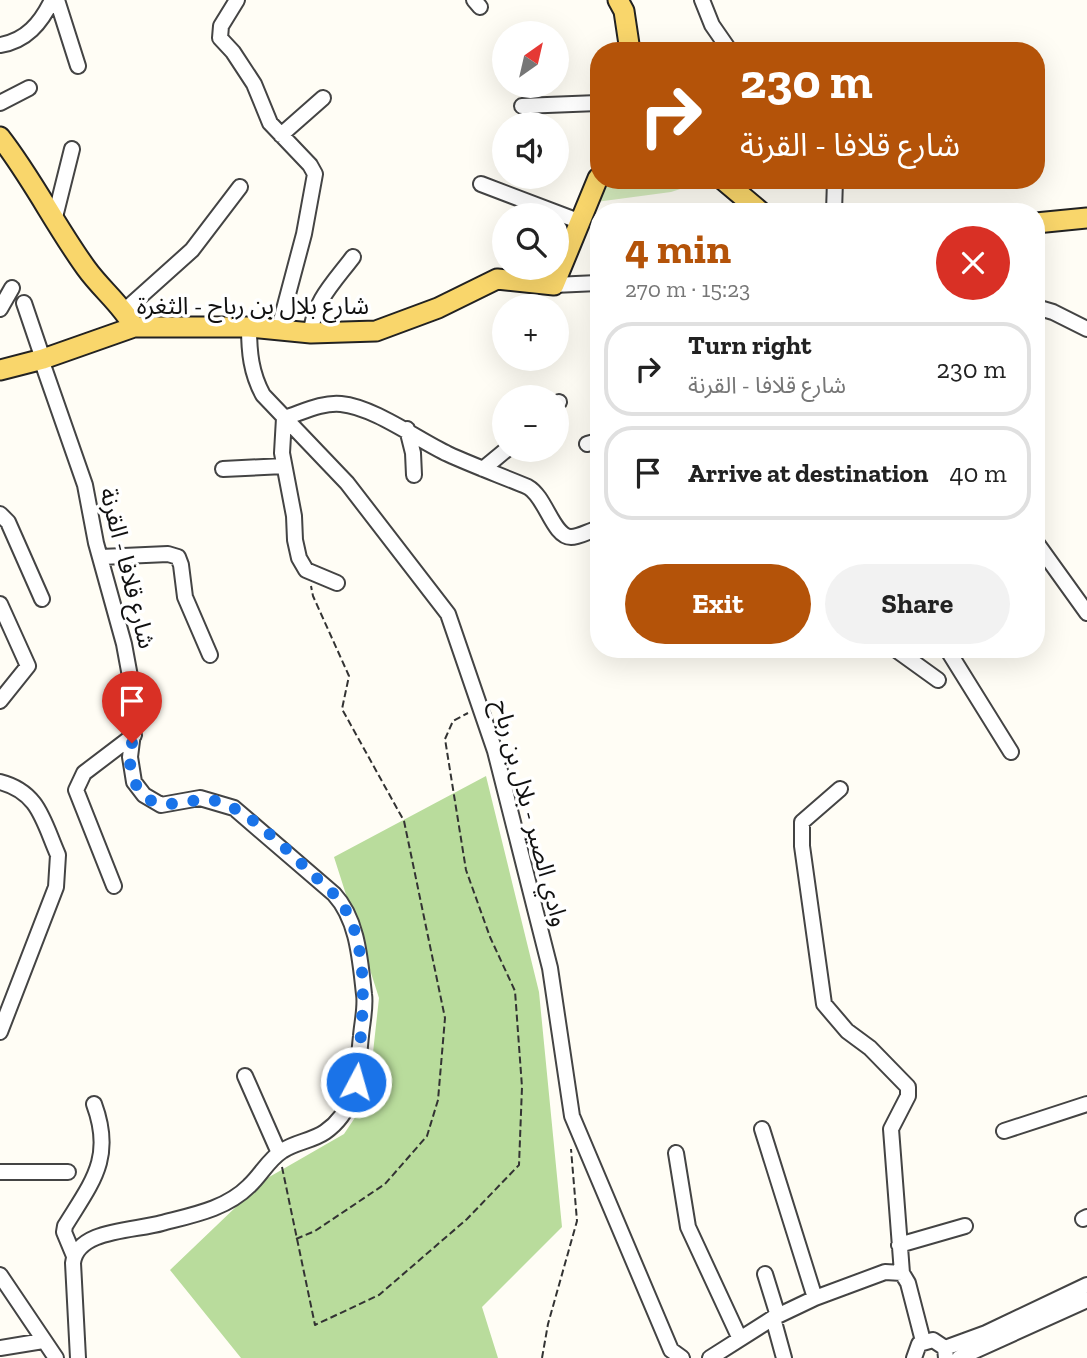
<!DOCTYPE html>
<meta charset="utf-8">
<style>
body{margin:0;font-family:"Zilla Slab","Noto Sans Arabic",serif;background:#f2f2f2;color:#222;height:100vh;display:flex;flex-direction:column;font-size:26px;white-space:nowrap}
*{box-sizing:border-box;margin:0}
p{font-size:23px;color:#767676}
.icon{flex:none;width:38px;height:38px;fill:none;stroke:currentColor;stroke-width:2;stroke-linecap:round;stroke-linejoin:round}
.map{position:relative;flex:1;overflow:hidden}
.panel{position:absolute;left:590px;top:203px;width:455px;height:455px;display:flex;flex-direction:column;background:#fff;border-radius:28px;box-shadow:0 7px 28px #0002}
.panel>*{flex:none}
.hud{position:absolute;left:590px;top:42px;width:455px;height:147px;border-radius:28px;box-shadow:0 7px 28px #0002;background:#b45309;color:#fff;overflow:hidden}
.needle{width:46px;rotate:34deg}
.tools{position:absolute;left:492px;top:21px;display:grid;gap:14px}
.tools a{display:grid;place-items:center;width:77px;height:77px;border-radius:50%;background:#fff;box-shadow:0 7px 28px #0002;font-size:35px}
.pin{position:absolute;display:grid;place-items:center;width:60px;height:60px;color:#fff;margin:-72px -30px;border-radius:50% 50% 50% 0;rotate:-45deg;box-shadow:0 0 7px #0007}
.pin .icon{rotate:45deg}
.me{position:absolute;width:77px;margin:-38px;rotate:6deg;stroke-linejoin:round;filter:drop-shadow(0 0 5px #0008)}
.turn{display:flex;align-items:center;gap:24px;height:147px;padding:0 35px;font-size:32px}
.turn .icon{width:91px;height:91px;stroke-width:2.5}
.turn b{display:block;font-size:49px;line-height:60px}
.round{display:grid;place-items:center;flex:none;width:74px;height:74px;border-radius:37px;background:#f2f2f2}
.head{display:flex;align-items:center;justify-content:space-between;height:119px;padding:0 35px}
h1{font-size:42px;font-weight:800;line-height:52px;color:#b45309}
.cta{display:flex;gap:14px;margin-top:auto;padding:14px 35px}
.cta a{flex:1;height:80px;border-radius:42px;background:#b45309;color:#fff;font-size:28px;font-weight:800;line-height:80px;text-align:center}
.cta a+a{background:#f2f2f2;color:#222}
ul{padding:0;list-style:none}
li{display:flex;align-items:center;gap:21px;height:94px;margin:0 14px 10px;padding:0 21px;border:4px solid #e0e0e0;border-radius:28px}
li div{flex:1}
li b{display:block;font-size:26px}
li em{font-style:normal}
.map>svg:first-child{display:block}
</style>
<div class="map">
<svg width="1087" height="1358" viewBox="0 0 1087 1358">
<rect width="100%" height="100%" fill="#fffdf5"/>
<path fill="#d5ebbd" d="M608,180h97v1l-34,11 -75,10z"/>
<path fill="#b9dc9c" d="M486,776l53,216 23,235 -80,80 16,51h-257l-71,-88 94,-90 80,-46 24,-36 11,-100 -45,-141z"/>
<g fill="none" stroke-linecap="round" stroke-linejoin="round">
<defs>
<path id="minor" d="M57,0l21,66
M237,0l-16,26 -1,12 13,14 21,32 16,39 40,42 5,9 -11,60 -25,94
M474,0l6,7
M702,0l10,25 18,26
M0,45c26,-4 41,-22 52,-45
M0,103l29,-15
M522,106l76,-3
M281,135l42,-37
M481,184l100,38
M834,212l1,-32
M54,221l18,-72
M554,285l44,-2
M24,303l19,56
M1036,307l17,5 34,17
M0,309l12,-21
M124,311l68,-61 48,-63
M249,327c0,25 2,46 14,68l84,88 101,131 47,137 55,217 22,148 99,234 11,8
M311,333c2,-31 24,-52 42,-76
M41,359l44,126 11,58 28,101 12,65 -6,48 4,25 10,13 17,10 39,-7 34,10 100,86c24,26 26,66 30,100 2,13 -2,29 -3,42 -4,36 -3,73 -36,96 -13,9 -30,10 -43,19 -14,9 -21,24 -33,35 -23,23 -56,29 -87,37 -27,8 -85,6 -89,40l5,95
M556,404l3,-2
M407,429l6,24 1,22
M587,444l11,-3
M223,469l61,-3
M483,469l23,-19
M0,514l8,8 34,77
M1036,542l51,71
M101,557l67,-3 10,3 3,8 4,32 25,58
M337,583l-31,-13 -7,-12 -4,-18 -1,-24 -12,-63 2,-35c17,-5 38,-16 57,-14 33,3 77,36 107,50 26,12 54,22 80,33 18,10 25,50 43,50 9,0 19,-7 27,-8
M0,604l28,62 -28,35
M895,649l43,31
M947,649l64,103
M0,782c39,10 43,39 58,73l-2,32 -56,145
M840,789l-38,33v24l22,158 23,27 23,17 38,39v9l-17,33 11,144
M114,886l-38,-96 8,-17 50,-38
M245,1076l34,77
M762,1129l53,169
M1004,1131l83,-27
M676,1153l12,74 52,112
M0,1172h68
M1083,1219l4,-2
M899,1245l66,-19
M74,1256l-10,-24 1,-6c27,-44 49,-68 29,-122
M765,1274l13,42
M0,1275l56,83
M773,1318l11,40
M0,1348l43,-7
M945,1348l41,-15 101,-48
M710,1358l63,-40 42,-20 70,-26 17,1 6,10 15,58
M914,1358l5,-14 14,-4 12,8 1,10
M959,1358l128,-58"/>
<path id="major" d="M618,0l6,11 6,40
M0,137c32,41 55,88 86,131 15,21 35,36 48,59
M723,180l38,32
M1036,223l51,-5
M0,370l43,-11 91,-32h115l62,6 65,-2 62,-23 59,-29 57,6 44,-107"/>
</defs>
<use href="#minor" stroke="#444" stroke-width="18"/>
<use href="#major" stroke="#222" stroke-width="23"/>
<path stroke="#333" stroke-width="2" stroke-dasharray="7 3.5" stroke-linecap="butt" d="M282,1167l33,158 64,-30 88,-76 52,-54 3,-78 -7,-96 -25,-54 -24,-67 -21,-131 8,-18 15,-8
M296,1239l19,-8 70,-47 42,-48 11,-36 7,-82 -41,-197 -62,-112 7,-33 -36,-80 -2,-10
M542,1358l6,-34 29,-103 -6,-72"/>
<use href="#minor" stroke="#fff" stroke-width="14"/>
<use href="#major" stroke="#f9d66b" stroke-width="19"/>
</g>
<g fill="none" stroke-linecap="round" stroke-linejoin="round">
<path stroke="#1a73e8" stroke-width="12" stroke-dasharray="0 21.6" d="M132,743c-5,22 -1,44 18,57 18,12 46,-7 73,3 36,14 81,65 111,91 41,44 28,133 22,188"/>
</g>
<g text-anchor="middle" dominant-baseline="central" stroke-width="7" stroke-linejoin="round" paint-order="stroke">
<g font-size="24" fill="#111" stroke="#fff">
<text x="253" y="305">شارع بلال بن رباح - الثغرة</text>
<text transform="translate(128 568) rotate(76)">شارع قلافا - القرنة</text>
<text transform="translate(531 813) rotate(75)">وادي الصير - بلال بن رباح</text>
</g>
</g>
</svg>
<div class="tools">
<a><svg class="needle" viewBox="-14 -14 28 28"><path d="M0-13l5 13h-10z" fill="#e53935"/><path d="M0 13l5-13h-10z" fill="#767676"/></svg></a>
<a><svg class="icon" aria-label="sound" viewBox="0 0 24 24"><path d="M4 9h4l5-4v14l-5-4H4zM17 9q2 3 0 6"/></svg></a>
<a><svg class="icon" aria-label="search" viewBox="0 0 24 24"><circle cx="10" cy="10" r="6"/><path d="M15 15l6 6"/></svg></a>
<a>+</a>
<a>−</a>
</div>
<div class="pin" style="left:132px;top:743px;background:#d93025"><svg class="icon" aria-label="arrive" viewBox="0 0 24 24"><path d="M6 21V4h12l-3 4 3 4H6"/></svg></div>
<svg class="me" style="left:356px;top:1082px" viewBox="-20 -20 40 40"><circle r="17" fill="#1a73e8" stroke="#fff" stroke-width="3"/><path d="M0-11L8 9 0 5-8 9z" fill="#fff"/></svg>
<div class="hud">
<div class="turn"><svg class="icon" aria-label="right" viewBox="0 0 24 24"><path d="M7 20v-9h11M14 6l5 5-5 5"/></svg><div><b>230 m</b>شارع قلافا - القرنة</div></div>
</div>
<section class="panel">
<div class="head"><div><h1>4 min</h1><p>270 m · 15:23</p></div><a class="round" style="background:#d93025;color:#fff"><svg class="icon" aria-label="close" viewBox="0 0 24 24"><path d="M6 6l12 12M18 6L6 18"/></svg></a></div>
<ul>
<li><svg class="icon" aria-label="right" viewBox="0 0 24 24"><path d="M7 20v-9h11M14 6l5 5-5 5"/></svg><div><b>Turn right</b><p>شارع قلافا - القرنة</p></div><em>230 m</em></li>
<li><svg class="icon" aria-label="arrive" viewBox="0 0 24 24"><path d="M6 21V4h12l-3 4 3 4H6"/></svg><div><b>Arrive at destination</b></div><em>40 m</em></li>
</ul>
<div class="cta"><a>Exit</a><a>Share</a></div>
</section>
</div>
